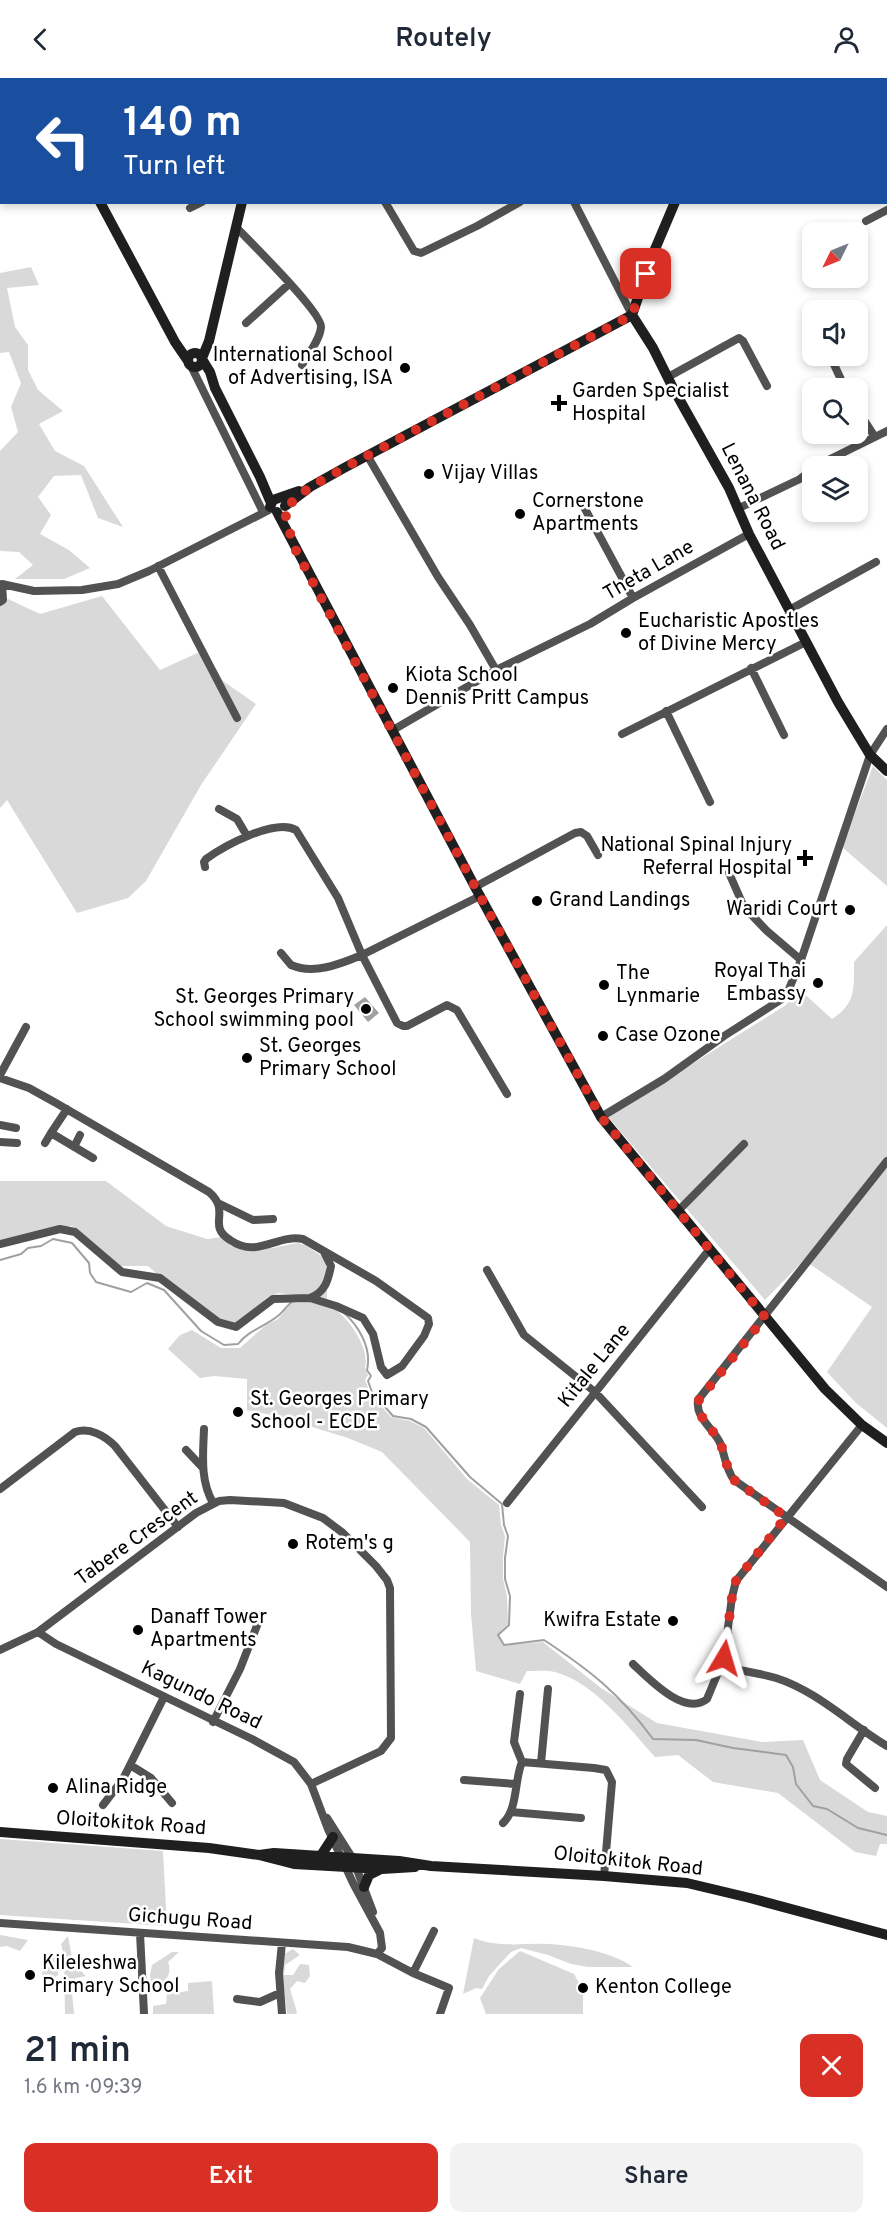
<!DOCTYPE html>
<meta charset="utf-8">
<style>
body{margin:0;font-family:Overpass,sans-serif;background:#f2f2f3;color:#1f2937;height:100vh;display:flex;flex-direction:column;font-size:22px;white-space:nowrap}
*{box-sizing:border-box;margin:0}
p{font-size:20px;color:#747a83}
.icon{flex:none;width:33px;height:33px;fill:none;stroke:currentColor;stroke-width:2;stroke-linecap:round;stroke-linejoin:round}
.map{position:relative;height:1936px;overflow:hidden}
.panel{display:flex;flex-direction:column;background:#fff;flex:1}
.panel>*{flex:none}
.banner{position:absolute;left:0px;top:0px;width:888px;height:126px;box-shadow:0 3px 9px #0003;background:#1a4fa0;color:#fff;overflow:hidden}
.needle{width:39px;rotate:227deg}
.buttons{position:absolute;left:802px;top:144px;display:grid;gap:12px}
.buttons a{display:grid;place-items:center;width:66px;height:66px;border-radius:12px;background:#fff;box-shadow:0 3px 9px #0003;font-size:30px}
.pin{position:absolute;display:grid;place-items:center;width:51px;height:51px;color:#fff;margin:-26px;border-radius:12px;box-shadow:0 3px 9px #0006}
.me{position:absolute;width:66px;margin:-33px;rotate:7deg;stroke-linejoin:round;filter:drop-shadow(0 0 4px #0008)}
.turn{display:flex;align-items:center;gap:21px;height:126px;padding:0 24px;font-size:27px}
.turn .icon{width:78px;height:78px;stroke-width:2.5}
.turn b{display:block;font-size:42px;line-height:51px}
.round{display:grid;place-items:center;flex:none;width:63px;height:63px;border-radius:12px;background:#f2f2f3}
.headline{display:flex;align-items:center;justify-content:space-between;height:102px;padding:0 24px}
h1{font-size:36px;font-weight:600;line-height:45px}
.action{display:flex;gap:12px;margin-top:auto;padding:12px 24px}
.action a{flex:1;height:69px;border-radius:12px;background:#d93025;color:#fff;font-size:24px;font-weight:600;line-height:69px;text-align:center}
.action a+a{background:#f2f2f3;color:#1f2937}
header{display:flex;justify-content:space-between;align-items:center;height:78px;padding:0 24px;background:#fff;font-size:27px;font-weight:600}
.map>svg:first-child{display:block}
</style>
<header><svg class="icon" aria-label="back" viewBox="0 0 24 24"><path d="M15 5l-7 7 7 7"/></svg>Routely<svg class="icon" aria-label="person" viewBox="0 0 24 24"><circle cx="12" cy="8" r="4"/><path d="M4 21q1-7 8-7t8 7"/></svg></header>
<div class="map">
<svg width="887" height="1936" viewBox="0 0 887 1936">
<rect width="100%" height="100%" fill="#fff"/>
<path fill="#d9d9d9" d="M31,189l8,18 -32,3 8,39 13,18v25l10,20 25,21 -24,13 16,27 29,15 39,61 -25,-9 -17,-43 -27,1 -16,21 13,18 -11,19 29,16 21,18 -26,11h-49l18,-14 -14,-13 -19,-1v-100l18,-19 -7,-25 10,-24 -12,-31 -9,1v-80z
M102,518l58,74 44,-20 19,31 33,23 -55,81 -55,96 -18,17 -51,15 -70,-113 -7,8v-204l8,-5 32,15z
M873,688l14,14v106l-45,-39z
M887,847v503l-31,-25 -29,-31 45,-65 -68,-47 -39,40 -157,-183 178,-112 13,-16 33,30c24,-15 22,-31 22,-57z
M0,1103h106l60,45 41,13 14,-2 10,9 17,3 25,-1 24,-5 8,2 21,14 1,40 -49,-6 -10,4 -34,28c-23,-1 -68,-43 -86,-59h-31l-45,-40 -72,15z
M310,1224c9,3 20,4 27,9 14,10 33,39 28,57l3,7 -3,5 5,13 21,24 19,4 14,7 43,51 32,26 2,20 4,11 -2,21v22l4,17 1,28 -11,11 6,10 40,-3 58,46 56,35 105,19 41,-2 17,40 48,32 19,4v28h-7l-4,12 -21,-4 -77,-59 -65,-11 -35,-27 -23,2c-27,-30 -60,-74 -100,-85 -8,-2 -19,-1 -28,-1l-7,13 -44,-13 -5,-57 -1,-72 -88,-90 -34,-14 -72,-22 -29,-6v-31l-33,-3 -14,2 -32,-29 12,-14 12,-5 29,18h19l26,-23 12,-6 13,-16z
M0,1761l163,12 4,75 -167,-11z
M0,1857l28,5 -8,11 -13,-5 -7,1z
M68,1858l6,33 7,2 5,5 -10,2 -5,4 3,32h-9l-1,-57 -3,-13z
M474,1860c24,10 48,5 74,6 25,1 65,8 85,23h-45l-17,-3 -23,-9 -27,-7 -10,4 -22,24 -7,13 -6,-1 -13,6z
M293,1871l7,6 -15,10 -1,10h9l7,-11 9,1 1,11 -5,7 -8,-2 -7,8 7,23 -1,2h-9l-4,-31 -7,-18 8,-11z
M520,1873l54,23 9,16v24h-97l-6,-16 19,-29z
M172,1874h7l-11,10c5,15 -4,20 -16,28l-2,-15 2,-10z
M49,1876l9,7v14l-9,7 -7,-4 1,-18z
M212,1903l2,33h-61v-8l13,-2 1,-10 21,-3v-8z"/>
<path fill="#a0a0a0" d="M365,919l14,16 -11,9 -14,-17z"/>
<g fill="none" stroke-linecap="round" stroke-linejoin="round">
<path stroke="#a0a0a0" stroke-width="2" d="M0,1182l21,-6 7,-6 13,-2 12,-7 19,4 17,20 1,10 6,9 35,10 16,-9 17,7 37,41 23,14 14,-1c12,-15 27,-17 41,-29 5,-4 8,-10 14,-14
M343,1234c16,14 29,36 24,58l4,6 -3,5 4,11 21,24 18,3 15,8 44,50 32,27 2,21 4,11 -3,22v21l5,17 -1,29 -11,10 6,10 40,-5c47,31 76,54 109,99l43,1 37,8 53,7 7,12 3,17 17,22 14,3 31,19 29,7"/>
<path stroke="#525252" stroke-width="8" d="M244,0v2
M506,0l1,2
M130,2l3,-2
M0,38l2,-1
M385,124l29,49 7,2 56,-27 43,-24
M574,124l58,113
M190,130l12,-6
M866,143l21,-11
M236,149c14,15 86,85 85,100 -1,13 -13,27 -19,38
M246,245l43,-39
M830,278l15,32
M191,288l72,146
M668,299l71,-39 4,3 24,45
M858,333l17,26
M367,377l71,122 32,48 26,45 94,-46 43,-26 116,-64
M816,388l71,-35
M584,429l49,91
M737,431l63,-30 13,-10
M158,488l79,152
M0,524l3,-2 -1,-16 32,7 48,-1 36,-6 31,-13 122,-62
M789,532l87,-48
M751,590l33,67
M666,633l44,91
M393,652l103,-60
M622,656l184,-92
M219,731l18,10 10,17
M205,789l-1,-5 2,-3c18,-13 69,-41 90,-29l42,68 24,57c-22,9 -48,20 -71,10l-10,-12
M729,795l15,34 23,24 34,29
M475,809l100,-54 6,-1 6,4 11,19
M480,818l-118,59 35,68 6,3h4l40,-21 10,5 50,84
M0,997l26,-48
M0,1000l29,10 27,15 153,89c23,20 -3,33 21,48 28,19 46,-6 73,-1l73,42 52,37 1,6 -5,12 -22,30 -15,9 -6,-8 -8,-33 -10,-16 -27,-12 -26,-8 -37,1 -37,28 -18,-5 -58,-44 -38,-6 -47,-40 -15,-3 -60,15
M601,1039l63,-38 60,-43 58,-37 7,-10 12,-29 69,-205 17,-26
M0,1047l16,3
M51,1055l16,-24
M0,1064l17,1
M45,1065l6,-10 42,25
M74,1069l6,-12
M887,1083l-189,239c-3,19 17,29 23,45 4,12 5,24 13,35l153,107
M220,1126l33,16 20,-1
M678,1133l66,-67
M487,1192l37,65 71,57 107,115
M310,1220c15,-6 18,-17 21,-32l-7,-14
M204,1351c-1,26 -4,51 9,74
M186,1372l17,18
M0,1411l75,-57c15,-5 30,4 40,14l63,81
M507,1425l202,-253
M38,1554l18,12 196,95 42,23 17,22 17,45 25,54 27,50 2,15 -5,6
M0,1572l38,-18 158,-119 23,-12 11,-1 54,3 39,15 20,15 33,33 11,14 3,8 1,150 -10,13 -70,33
M633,1586c16,15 52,53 74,35l17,-41 8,-61 4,-16 126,-156
M721,1589c18,3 38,6 55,11 41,13 74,46 111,68
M520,1616l-6,48 8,20
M213,1644l27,-53 18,-46
M864,1652l-17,29 -1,5 29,24
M541,1685l7,-74
M130,1687l21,13 21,25
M464,1702l51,4
M103,1727l20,-26 41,-82
M511,1734l70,6
M327,1740l26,41 20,53
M503,1745c15,-14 11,-42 19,-61l72,6 12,2 6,12 -8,94
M0,1845l348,24 29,7 36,19 21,-42
M140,1855l4,81
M282,1865l-3,30 3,41
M413,1895l36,15 -9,26
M237,1921l23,3 20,-9"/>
<path stroke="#1f1f1f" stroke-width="10" d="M22,0l2,2
M34,0l1,2
M267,0v2
M718,2v-2
M100,124l75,140 13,19
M632,237l21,33 20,40 56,100 20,46 89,168 32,53 17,16
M188 282a7 7 0 1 1 14 0a7 7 0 1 1-14 0Z
M202,280l7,-17 33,-139
M202,281l8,13 5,16 45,89 11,26
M285,428l25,-19 34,-19 288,-153 21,-61 22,-52
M270,429l3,-7 26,-9
M277,434l198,375 126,230 224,272 37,36 25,18
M0,1754l209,16 50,7 35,9 88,5 33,-2
M259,1777l15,-2 125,8 32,5 173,10 83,7 63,15 137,37
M320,1779l13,-20
M364,1809l5,-12 10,-5"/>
</g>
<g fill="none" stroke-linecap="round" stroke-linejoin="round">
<path stroke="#d93025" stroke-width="10" stroke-dasharray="0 18" d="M646,196l-14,41 -288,153 -34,19 -26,22 9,36 187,351 121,221 164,200 -66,83c-4,18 16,29 22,45 5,12 5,24 13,35l52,37 -50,64 -4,16 -8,61"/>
</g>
<g fill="#000" stroke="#fff" stroke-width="2">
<circle cx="405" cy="290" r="6"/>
<path d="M556 316h6v6h6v6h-6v6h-6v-6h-6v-6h6z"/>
<circle cx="429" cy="396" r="6"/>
<circle cx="520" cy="436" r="6"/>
<circle cx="626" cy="555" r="6"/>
<circle cx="393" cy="610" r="6"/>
<path d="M802 771h6v6h6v6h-6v6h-6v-6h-6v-6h6z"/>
<circle cx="537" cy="823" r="6"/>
<circle cx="850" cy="832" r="6"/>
<circle cx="818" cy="905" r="6"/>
<circle cx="604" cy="907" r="6"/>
<circle cx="366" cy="931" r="6"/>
<circle cx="603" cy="958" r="6"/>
<circle cx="247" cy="980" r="6"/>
<circle cx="238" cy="1334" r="6"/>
<circle cx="293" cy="1466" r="6"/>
<circle cx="673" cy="1543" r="6"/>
<circle cx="138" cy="1552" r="6"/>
<circle cx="53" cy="1710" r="6"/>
<circle cx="30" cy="1897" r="6"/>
<circle cx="583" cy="1910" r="6"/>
</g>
<g text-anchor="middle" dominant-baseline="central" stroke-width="5" stroke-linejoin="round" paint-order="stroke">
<g font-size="20" fill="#000" stroke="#fff" text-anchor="start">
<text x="393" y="278" text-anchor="end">International School<tspan x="393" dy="23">of Advertising, ISA</tspan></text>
<text x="572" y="314">Garden Specialist<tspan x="572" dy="23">Hospital</tspan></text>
<text x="441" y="396">Vijay Villas</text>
<text x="532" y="424">Cornerstone<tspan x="532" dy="23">Apartments</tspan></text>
<text x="638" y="544">Eucharistic Apostles<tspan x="638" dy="23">of Divine Mercy</tspan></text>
<text x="405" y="598">Kiota School<tspan x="405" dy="23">Dennis Pritt Campus</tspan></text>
<text x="792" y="768" text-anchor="end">National Spinal Injury<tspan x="792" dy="23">Referral Hospital</tspan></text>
<text x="549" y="823">Grand Landings</text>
<text x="838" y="832" text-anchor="end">Waridi Court</text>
<text x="806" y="894" text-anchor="end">Royal Thai<tspan x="806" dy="23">Embassy</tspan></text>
<text x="616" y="896">The<tspan x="616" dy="23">Lynmarie</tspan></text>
<text x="354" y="920" text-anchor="end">St. Georges Primary<tspan x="354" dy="23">School swimming pool</tspan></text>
<text x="615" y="958">Case Ozone</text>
<text x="259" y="969">St. Georges<tspan x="259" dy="23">Primary School</tspan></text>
<text x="250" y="1322">St. Georges Primary<tspan x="250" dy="23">School - ECDE</tspan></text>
<text x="305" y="1466">Rotem's g</text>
<text x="150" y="1540">Danaff Tower<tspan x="150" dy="23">Apartments</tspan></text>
<text x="661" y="1543" text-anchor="end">Kwifra Estate</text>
<text x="65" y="1710">Alina Ridge</text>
<text x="42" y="1886">Kileleshwa<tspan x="42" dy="23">Primary School</tspan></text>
<text x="595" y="1910">Kenton College</text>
</g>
<g font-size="20" fill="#000" stroke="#fff">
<text transform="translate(752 419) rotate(63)">Lenana Road</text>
<text transform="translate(649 493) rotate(-30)">Theta Lane</text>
<text transform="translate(595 1288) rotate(-51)">Kitale Lane</text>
<text transform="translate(137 1461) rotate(-36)">Tabere Crescent</text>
<text transform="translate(201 1618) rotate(26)">Kagundo Road</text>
<text transform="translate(131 1746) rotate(4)">Oloitokitok Road</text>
<text transform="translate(628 1784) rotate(6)">Oloitokitok Road</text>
<text transform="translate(190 1842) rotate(4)">Gichugu Road</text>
</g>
</g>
</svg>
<div class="buttons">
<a><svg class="needle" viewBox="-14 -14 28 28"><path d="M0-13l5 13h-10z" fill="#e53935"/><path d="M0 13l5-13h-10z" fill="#747a83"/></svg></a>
<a><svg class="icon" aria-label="sound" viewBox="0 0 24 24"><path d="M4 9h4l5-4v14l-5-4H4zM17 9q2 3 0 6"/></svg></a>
<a><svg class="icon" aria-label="search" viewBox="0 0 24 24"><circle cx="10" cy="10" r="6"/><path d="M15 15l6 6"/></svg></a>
<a><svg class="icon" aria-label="layers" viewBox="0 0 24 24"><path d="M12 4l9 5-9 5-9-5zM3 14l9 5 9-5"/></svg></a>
</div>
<div class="pin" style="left:646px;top:196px;background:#d93025"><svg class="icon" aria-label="arrive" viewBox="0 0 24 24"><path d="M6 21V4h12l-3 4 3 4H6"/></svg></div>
<svg class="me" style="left:724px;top:1580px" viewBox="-20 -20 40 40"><path d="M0-17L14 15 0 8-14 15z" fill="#d93025" stroke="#fff" stroke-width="4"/></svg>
<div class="banner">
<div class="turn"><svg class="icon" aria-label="left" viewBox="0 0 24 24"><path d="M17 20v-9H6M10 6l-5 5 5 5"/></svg><div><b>140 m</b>Turn left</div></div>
</div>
</div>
<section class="panel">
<div class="headline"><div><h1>21 min</h1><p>1.6 km · 09:39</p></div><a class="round" style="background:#d93025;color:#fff"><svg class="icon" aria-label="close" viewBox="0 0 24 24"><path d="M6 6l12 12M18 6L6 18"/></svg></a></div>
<div class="action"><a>Exit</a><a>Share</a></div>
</section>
